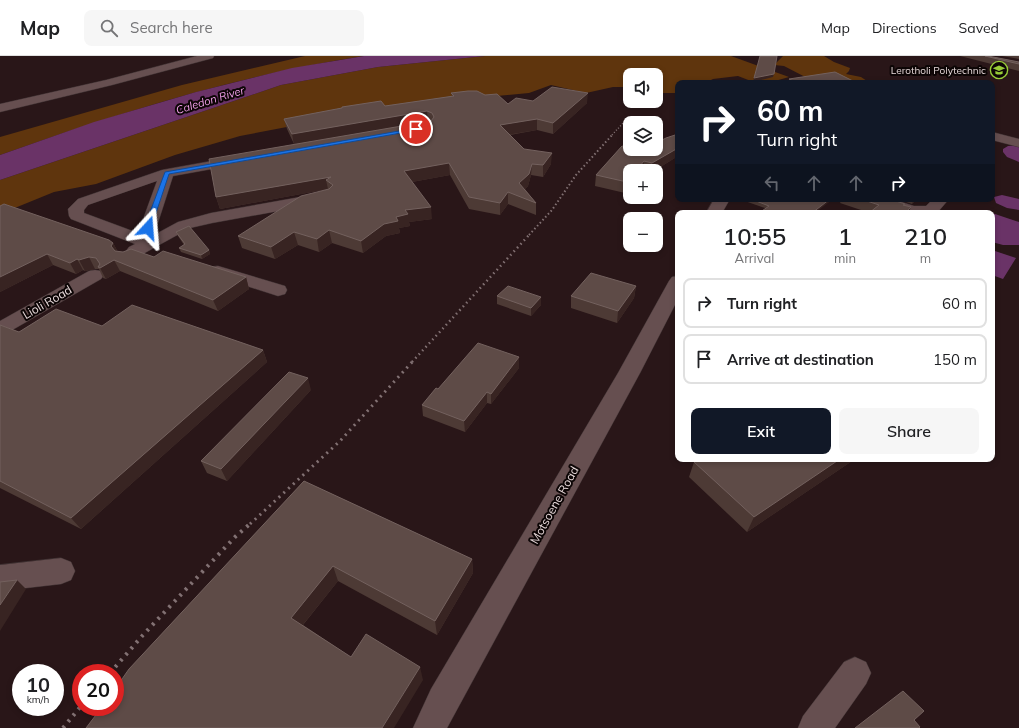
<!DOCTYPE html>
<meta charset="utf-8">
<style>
body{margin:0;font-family:Mulish,sans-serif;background:#f6f6f6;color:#202124;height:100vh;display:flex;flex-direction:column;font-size:15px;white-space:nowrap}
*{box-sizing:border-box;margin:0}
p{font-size:13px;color:#757577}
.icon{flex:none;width:22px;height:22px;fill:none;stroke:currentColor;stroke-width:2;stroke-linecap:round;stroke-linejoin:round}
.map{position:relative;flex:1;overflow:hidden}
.sheet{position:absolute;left:675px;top:154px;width:320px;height:252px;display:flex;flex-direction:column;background:#fff;border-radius:8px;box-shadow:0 2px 6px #0003}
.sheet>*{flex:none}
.top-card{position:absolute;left:675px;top:24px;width:320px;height:122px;border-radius:8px;box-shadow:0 2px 6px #0003;background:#111827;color:#fff;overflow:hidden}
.fabs{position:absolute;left:623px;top:12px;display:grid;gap:8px}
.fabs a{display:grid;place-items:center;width:40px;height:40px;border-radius:8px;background:#fff;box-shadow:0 2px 6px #0003;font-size:20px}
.speed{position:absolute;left:12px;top:608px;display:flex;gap:8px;font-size:20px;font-weight:700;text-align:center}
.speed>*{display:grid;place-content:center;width:52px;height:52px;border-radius:50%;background:#fff;box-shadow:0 2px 6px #0003;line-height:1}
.speed small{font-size:10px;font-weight:400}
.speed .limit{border:6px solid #d22;background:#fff;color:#111}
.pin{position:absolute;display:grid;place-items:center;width:34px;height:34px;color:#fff;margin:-17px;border:2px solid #fff;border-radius:50%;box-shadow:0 1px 4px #0007}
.me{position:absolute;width:44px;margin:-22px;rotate:19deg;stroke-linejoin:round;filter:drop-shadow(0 0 3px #0008)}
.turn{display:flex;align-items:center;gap:14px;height:84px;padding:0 16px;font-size:18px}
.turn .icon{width:52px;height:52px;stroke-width:2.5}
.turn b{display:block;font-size:28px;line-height:34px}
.lanes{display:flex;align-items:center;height:38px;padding:0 16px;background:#0003;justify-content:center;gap:20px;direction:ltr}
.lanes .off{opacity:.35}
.eta{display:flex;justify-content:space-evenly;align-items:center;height:68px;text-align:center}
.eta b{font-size:24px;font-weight:600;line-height:28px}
.primary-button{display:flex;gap:8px;margin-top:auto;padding:8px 16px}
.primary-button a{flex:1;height:46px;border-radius:8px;background:#111827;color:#fff;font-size:16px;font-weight:600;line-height:46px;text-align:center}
.primary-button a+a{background:#f6f6f6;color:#202124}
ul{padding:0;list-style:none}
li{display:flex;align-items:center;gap:12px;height:50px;margin:0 8px 6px;padding:0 8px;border:2px solid #e0e0e0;border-radius:8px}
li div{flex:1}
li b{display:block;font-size:15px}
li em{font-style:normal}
header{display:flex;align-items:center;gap:24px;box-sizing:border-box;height:56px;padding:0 20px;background:#fff;border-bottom:1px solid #e0e0e0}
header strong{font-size:19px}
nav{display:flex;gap:22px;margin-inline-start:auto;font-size:14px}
.search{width:280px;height:36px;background:#f6f6f6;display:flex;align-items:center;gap:10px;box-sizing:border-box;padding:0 14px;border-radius:8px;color:#757577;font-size:15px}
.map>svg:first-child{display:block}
</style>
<header>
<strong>Map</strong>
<div class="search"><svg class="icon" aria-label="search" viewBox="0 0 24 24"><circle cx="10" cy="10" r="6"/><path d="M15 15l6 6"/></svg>Search here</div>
<nav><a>Map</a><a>Directions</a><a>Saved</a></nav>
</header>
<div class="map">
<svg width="1019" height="672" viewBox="0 0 1019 672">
<rect width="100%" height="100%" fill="#291618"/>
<path fill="#5f350d" d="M305,0h59c-125,19 -245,57 -364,99v-18l182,-52z
M485,0h246l58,21 -21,6h-12l-18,-7 -25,3 -8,4h-27v10h-22v-18h-26v12h-17l-27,6 -35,-8 -22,8 -53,5 -142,20 -94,18 -65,19 -79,29 -42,8 -54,22v-34l281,-95 97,-18z
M783,0h41l10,6 16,6 -1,3 -3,3 15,3 9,6 -59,-3 -27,-14 -10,-1z"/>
<path fill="#6a3367" d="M364,0h121l-107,11 -97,18 -281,95v-25l94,-33 102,-30 96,-24z
M1019,89v17l-12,-5 -4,-5v-3l5,-3z
M1002,139l17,4v11l-12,-2 -11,-5 -2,-6z
M992,157l27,9v23h-16l-11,-3z
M992,194l24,8 -13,21 -11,-4z"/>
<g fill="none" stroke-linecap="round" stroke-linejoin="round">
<defs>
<path id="minor" d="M197,0h17l-1,2 -101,27 -112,27v-8l106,-24z
M992,76l27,7v8l-27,-7z
M240,100l5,1 2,3 -2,3 -72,13 -19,59 24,-13 33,-9 106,-19 5,2 3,3 -3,3 -5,2 -105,19 -22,5 -49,27 -6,1 -6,-1 -3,-4 3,-4 6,-3 -64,-25 -2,-3 -1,-7 10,-10 84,-29zM157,125l-19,52 -54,-20v-3l4,-5z
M714,143h16l-8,14h-16z
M869,143h23l22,7h12l7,-7h16l-12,14h-33l-32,-11z
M218,210l67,20 2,4 -2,4 -7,2 -66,-21 -3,-4 3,-4z
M95,214l6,1 3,4 -3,4 -94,54 -7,2v-14l89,-50z
M678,220v23l-38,74 -193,355h-34l18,-39 187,-316 51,-92 3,-4z
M61,502l10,4 4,9 -4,9 -10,4 -61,7v-26z
M855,601l11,5 5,11 -5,11 -31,44h-37l5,-12 41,-54z"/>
</defs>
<use href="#minor" stroke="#3f3233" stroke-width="1"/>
<use href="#minor" fill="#664f50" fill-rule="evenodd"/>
<path stroke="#827173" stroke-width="1.5" stroke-dasharray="1 2" stroke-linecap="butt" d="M612,79l12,-13"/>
<path stroke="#827173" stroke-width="2" stroke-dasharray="1.5 2.5" stroke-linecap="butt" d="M529,179l23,-25 24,-35 37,-41"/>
<path stroke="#827173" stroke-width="2.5" stroke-dasharray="1.5 3.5" stroke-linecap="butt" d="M412,306l118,-128"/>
<path stroke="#827173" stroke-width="3" stroke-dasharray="2 4.5" stroke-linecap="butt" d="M250,468l90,-83 73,-80"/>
<path stroke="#827173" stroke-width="4" stroke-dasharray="2.5 5.5" stroke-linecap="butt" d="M110,617l33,-38 92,-98 16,-14
M63,672l18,-22"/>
</g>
<path fill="#4d3a35" d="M960,0h28l31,6v9z
M1002,0h17v3z
M789,23l68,4h-69z
M451,37l34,2 23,9 25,-3 54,2 -34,31 -16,-4 -27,5 14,14 27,15 -8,13 -12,-2 -3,11 -3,3 11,14v12l-28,-11 -8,11 -31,-6 -19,-34 -38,7 20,37 -23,3 1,4 -11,2 1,5 -14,3 -23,17 -31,-10 -13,9 -21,-7 -23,14 -33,-11 -4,-12 90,-47 -108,20 -4,-12 78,-53 -7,-15 -3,-10 58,-11v-1l43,-1 67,-10z
M678,78v22l-24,15h-24v16l-5,6 -30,-7 1,-11z
M743,143h90l-68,9 -23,-8z
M842,143h48l15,5 -1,1 -34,8 -30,-10z
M897,143h20l-5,5z
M0,150l113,37 5,9 36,5 92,20 3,12 -31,22 -98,-40 -14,8 -3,-1 -4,-9h-4l-10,2 -2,-1 -7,4 -23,-9 -53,27z
M176,176l33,18 1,4 -8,5 -21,-7 -2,-4 5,-3 -6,-9z
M636,230l-2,12 -17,25 -46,-15v-12z
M497,240l44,1v8l-10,11 -34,-12z
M0,269l19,7 83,-6 161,24 4,12 -186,167 -81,-41z
M519,312l-28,36 -4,-1 -22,29 -42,-16 -1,-11 16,-16z
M311,334l-84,91 -20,-8 -6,-12z
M699,403h156l-108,73 -58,-55 5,-15z
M304,425l168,78 1,14 -36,62 -99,-54 -35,44 48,32 72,23 -337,48z"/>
<path fill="#382422" d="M774,18l-1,3 -20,5 1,-4z
M588,37l-1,10 -34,31v-11z
M427,55l1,11 -134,23 -2,-11z
M537,63v11l-36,6 -1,-11z
M678,92v8l-24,15h-3l1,-8z
M552,97l-1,11 -8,13v-12z
M644,105l-1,10h-7z
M449,107l1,12 -44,8 -2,-12z
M532,108l-1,11 -3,11 -9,9v-12z
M331,121l-5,3 2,9 -108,20 -4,-12z
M630,122v9l-5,6 2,-11z
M508,136v12l-8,11v-12z
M830,143h3l-18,14h-3z
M914,143h3l-5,5z
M431,151l1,12 -23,3 1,4 -11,2 1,5 -14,3 -23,17 -2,-12 23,-17 12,-7 9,-7z
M911,151l-3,6h-3z
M329,174l3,13 -13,9 -2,-13z
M294,176l4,13 -23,14 -4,-12z
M113,187l6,11 -3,3 -5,-11z
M209,194l1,4 -8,5 -1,-4z
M47,198l6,11 -53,27v-15z
M89,201l6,12 -10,2 -6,-11z
M77,203l6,11 -7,4 -6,-11z
M114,204l6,11 -14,8 -6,-11z
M246,221l3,12 -31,22 -5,-11z
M636,230l-2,12 -17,25 1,-12z
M541,241v8l-10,11v-8z
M263,294l4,12 -186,167 -10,-11z
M519,301v11l-28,36v-10z
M308,322l3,12 -84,91 -6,-12z
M487,336v11l-22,29 -1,-11z
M840,403h15l-108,73 7,-15z
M472,503l1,14 -36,62 -2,-14z
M333,510l5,15 -41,51 -6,-14z
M17,524l9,9 -26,42v-26z
M420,611l3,13 -29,48h-12z"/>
<path fill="#5e4b47" stroke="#73615e" d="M760,0h17l-3,18 -20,4z
M985,0h3l31,6v2z
M835,16l22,11h-59l-9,-4z
M552,31l36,6 -35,30 -16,-4 -37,6 24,24 28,4 -9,12 -11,-1 -3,10 -10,9 17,20 -28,-11 -8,11 -31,-6 -20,-34 -45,8 27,36 -26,3 3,4 -12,3 2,4 -14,3 -23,17 -32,-11 -12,9 -23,-7 -23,15 -33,-11 63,-40 28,-7 4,-4 -7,-5 5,-3 -115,20 -7,-38 222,-38 3,-4 -2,-4 -5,-2 -135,23 -8,-15 58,-11v-1l39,-6 4,5 69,-10 -3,-3 17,-2h9l8,4 12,-1 11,10 8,-6 17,3z
M678,78v14l-26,15 -8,-2 -8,10h-6v7l-3,4 -31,-7 26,-29 8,2v1h7l7,1 2,-1h10v-6l10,-5z
M751,143h79l-18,14h-53l10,-7z
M861,143h29l15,5 -2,1 8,2 -6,6h-36l10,-8z
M4,148l105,36 4,3 -2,3 4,5 8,1 8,-3 23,8 9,-6 83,26 -33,23 -99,-40 -14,8 -2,-1 2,-3 -4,-6 -7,-1 -10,3 -2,-1 -7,4 -23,-9 -47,23v-71z
M189,170l20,24 -8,5 -22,-7 6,-4 -9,-12z
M591,217l45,13 -18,25 -47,-15z
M508,230l33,11 -10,11 -34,-12z
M132,249l131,45 -192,168 -71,-37v-156l19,7 37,-23 46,17z
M478,287l41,14 -28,37 -4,-2 -23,29 -42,-16 14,-17 2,1z
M289,316l19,6 -87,91 -20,-8z
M699,403h141l-86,58 -60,-55z
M304,425l168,78 -37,62 -102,-55 -42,52 60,39 15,-23 54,33 -38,61h-296l16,-21h13v-18l14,-20z
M17,524l-17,25v-23z
M903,635l21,20 -10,9 6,7 -1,1h-64z"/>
<path fill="#1a73e8" stroke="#114b97" d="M416,72l3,1 -1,1 -249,44 -18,54 -3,2 -4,-2 21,-56z"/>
<defs>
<symbol id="university-ring" viewBox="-11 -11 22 22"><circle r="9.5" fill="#0c0505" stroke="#97cc38" stroke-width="1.5"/><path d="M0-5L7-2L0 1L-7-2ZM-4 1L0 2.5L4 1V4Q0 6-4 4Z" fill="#97cc38"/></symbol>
</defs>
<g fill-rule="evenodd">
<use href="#university-ring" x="989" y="4" width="20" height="20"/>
</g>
<g text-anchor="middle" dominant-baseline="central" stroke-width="4" stroke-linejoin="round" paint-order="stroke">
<g font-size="10" fill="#e6d8d9" stroke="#0c0505" text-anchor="end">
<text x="986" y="14">Lerotholi Polytechnic</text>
</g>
<g font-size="11" font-style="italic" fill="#ef9ee8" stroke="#0c0505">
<text transform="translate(210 44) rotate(-17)">Caledon River</text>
</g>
<g font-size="12" fill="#e6d8d9" stroke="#0c0505">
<text transform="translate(47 246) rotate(-30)">Lioli Road</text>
<text transform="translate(554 449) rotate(-61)">Motsoene Road</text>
</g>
</g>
</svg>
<div class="fabs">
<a><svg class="icon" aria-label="sound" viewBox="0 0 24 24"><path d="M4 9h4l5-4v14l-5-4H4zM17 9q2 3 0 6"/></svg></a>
<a><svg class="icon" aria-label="layers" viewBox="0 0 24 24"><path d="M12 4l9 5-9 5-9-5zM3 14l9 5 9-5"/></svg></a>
<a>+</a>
<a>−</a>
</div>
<div class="speed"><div>10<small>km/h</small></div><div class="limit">20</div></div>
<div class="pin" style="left:416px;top:73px;background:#d93025"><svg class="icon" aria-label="arrive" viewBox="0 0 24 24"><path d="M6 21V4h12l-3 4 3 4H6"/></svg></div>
<svg class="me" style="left:148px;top:172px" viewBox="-20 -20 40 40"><path d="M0-17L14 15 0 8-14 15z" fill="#1a73e8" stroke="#fff" stroke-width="4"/></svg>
<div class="top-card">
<div class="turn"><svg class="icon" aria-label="right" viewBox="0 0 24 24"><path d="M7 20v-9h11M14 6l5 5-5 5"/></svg><div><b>60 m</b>Turn right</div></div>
<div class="lanes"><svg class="icon off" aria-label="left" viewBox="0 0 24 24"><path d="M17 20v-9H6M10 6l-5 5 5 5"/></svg><svg class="icon off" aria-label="ahead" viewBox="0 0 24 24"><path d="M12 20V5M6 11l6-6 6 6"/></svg><svg class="icon off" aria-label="ahead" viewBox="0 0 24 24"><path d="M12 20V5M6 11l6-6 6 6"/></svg><svg class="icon" aria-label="right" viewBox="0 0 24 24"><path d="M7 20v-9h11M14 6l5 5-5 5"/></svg></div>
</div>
<section class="sheet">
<div class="eta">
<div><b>10:55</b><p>Arrival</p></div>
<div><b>1</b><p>min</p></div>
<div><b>210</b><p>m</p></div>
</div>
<ul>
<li><svg class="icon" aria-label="right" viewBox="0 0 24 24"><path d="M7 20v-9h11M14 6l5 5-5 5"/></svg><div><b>Turn right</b></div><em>60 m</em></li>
<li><svg class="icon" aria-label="arrive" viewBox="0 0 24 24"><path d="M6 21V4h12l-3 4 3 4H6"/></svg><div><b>Arrive at destination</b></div><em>150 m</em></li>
</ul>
<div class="primary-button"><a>Exit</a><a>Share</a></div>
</section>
</div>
